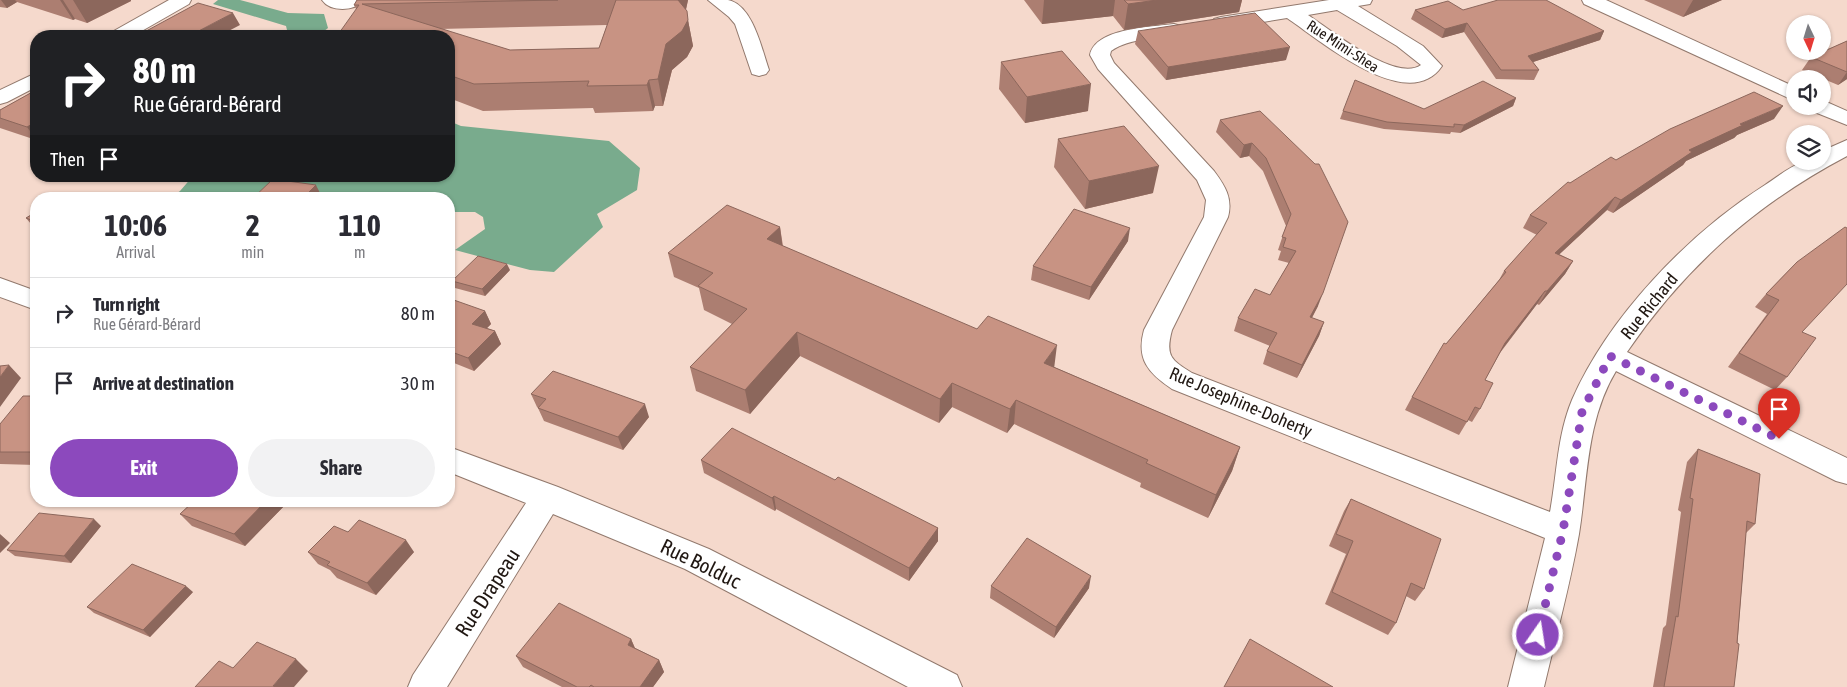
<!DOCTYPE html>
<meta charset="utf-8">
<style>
body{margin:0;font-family:"Asap Condensed",sans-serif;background:#f2f2f3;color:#2b2b33;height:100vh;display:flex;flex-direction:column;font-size:19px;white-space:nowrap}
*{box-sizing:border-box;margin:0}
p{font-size:16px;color:#7c7c81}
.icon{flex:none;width:28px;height:28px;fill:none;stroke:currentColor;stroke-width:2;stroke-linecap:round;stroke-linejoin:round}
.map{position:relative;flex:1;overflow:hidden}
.sheet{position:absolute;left:30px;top:192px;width:425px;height:315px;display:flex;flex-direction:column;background:#fff;border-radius:20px;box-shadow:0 1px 4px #0004}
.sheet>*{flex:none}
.top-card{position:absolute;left:30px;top:30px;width:425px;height:152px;border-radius:20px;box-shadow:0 1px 4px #0004;background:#202124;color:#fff;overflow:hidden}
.needle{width:32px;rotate:176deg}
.fabs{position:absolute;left:1786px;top:15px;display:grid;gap:10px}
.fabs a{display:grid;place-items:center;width:45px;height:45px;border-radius:50%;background:#fff;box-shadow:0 1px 4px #0004;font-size:25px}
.pin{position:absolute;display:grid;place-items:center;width:42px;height:42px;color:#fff;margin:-51px -21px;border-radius:50% 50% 50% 0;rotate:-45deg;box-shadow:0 0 5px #0007}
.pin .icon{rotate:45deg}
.me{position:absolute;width:55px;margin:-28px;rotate:13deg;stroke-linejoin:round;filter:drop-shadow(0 0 4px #0008)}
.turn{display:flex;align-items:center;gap:18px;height:105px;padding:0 20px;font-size:22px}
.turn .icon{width:65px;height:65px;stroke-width:2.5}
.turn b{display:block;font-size:35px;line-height:42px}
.then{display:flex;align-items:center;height:48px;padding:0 20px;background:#0003;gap:10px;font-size:19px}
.eta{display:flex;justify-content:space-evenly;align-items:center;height:85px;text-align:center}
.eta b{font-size:30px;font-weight:700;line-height:35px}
.button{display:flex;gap:10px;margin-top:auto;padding:10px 20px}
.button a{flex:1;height:58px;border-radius:30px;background:#8c49bd;color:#fff;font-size:20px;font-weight:700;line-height:58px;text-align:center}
.button a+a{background:#f2f2f3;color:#2b2b33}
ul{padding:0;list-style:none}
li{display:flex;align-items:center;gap:15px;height:70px;padding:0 20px;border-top:1px solid #e1e1e2}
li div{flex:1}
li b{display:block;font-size:19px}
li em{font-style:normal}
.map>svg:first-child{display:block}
</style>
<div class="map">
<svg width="1847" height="687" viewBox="0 0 1847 687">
<rect width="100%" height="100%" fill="#f5d9cc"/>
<path fill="#79ab8d" d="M218,0h22l48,13 36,1 4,14 -10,8h-42l11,-6 -1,-4 -73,-22z
M449,121l12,5 148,15 31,27 -3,22 -40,24 6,13 -49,45 -24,-2 -75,-20 30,-21 -2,-12 -8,-5h-26v-13h-93l-74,-11 -11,11h-102l11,-8 13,-15h256z"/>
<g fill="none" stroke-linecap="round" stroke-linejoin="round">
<defs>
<path id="minor" d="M169,0h22l-2,4 -56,32h-24l3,-4z
M322,0h41c-8,12 -33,12 -41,0z
M708,0c6,0 14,0 20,0 25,5 34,50 41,70l-3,4 -7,2 -7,-2 -17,-50 -6,-7z
M1329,0h43l-2,4 -12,2 65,40 19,20c-34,50 -122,-26 -155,-48l-66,11 -7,-2 -3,-4 3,-4 7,-2zM1337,10l60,36 24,19c-26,18 -90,-35 -113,-50z
M1582,0h24l189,87v14l-211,-97z
M1174,24l7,2 3,4 -3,4c-24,6 -50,3 -70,17l-1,4 4,8 100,108c11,15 19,27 14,46l-56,113c-7,26 -1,30 20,43l358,139c7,-37 7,-76 22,-112 36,-83 117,-167 193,-215 11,-7 25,-19 39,-23 5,-2 13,-1 18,-1v-10l25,-11v16c-91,48 -162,111 -220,196l220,106v26l-11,-3 -220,-110c-30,50 -28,107 -37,163 -9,51 -23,102 -35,153h-36l37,-149 -373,-149c-24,-16 -36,-30 -28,-59l60,-113 2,-17 -9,-20 -99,-111 -8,-14c5,-27 62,-28 84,-31z
M36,73v14l-29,15 -7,2v-14z
M1822,100l25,11v14l-35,-14 -2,-5h12z
M0,278l36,13v19l-36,-13z
M449,447l109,40 151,62 248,126 5,12h-54l-223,-118 -132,-55 -106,173h-39l5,-12 113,-172 -77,-31z"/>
</defs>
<use href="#minor" stroke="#92796d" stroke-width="2"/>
<use href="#minor" fill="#fff" fill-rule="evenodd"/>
</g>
<path fill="#ac7e71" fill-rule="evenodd" d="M0,0h131v1l-44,22 -12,-4 -2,1 -56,-18 -10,6 -7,-1z
M357,0h331l-2,10 7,36 -6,11 -15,13 -9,36h-8l-2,5 -58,2 -2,-5 -110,3 -34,-13v-62l-93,-27 -2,-4zM607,25l-8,23 -89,2 -70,-21z
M1024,0h218l-3,12 -115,18 -11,-14 -71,8z
M1644,0h78l-39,17z
M1415,10h48l141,21 -4,9 -67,22 6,8 -5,10 -38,-1 -32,-47 -22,6 -31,-19z
M1138,31l148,29 -120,20 -31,-36z
M1847,41v38l-9,6 -36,-15 9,-13z
M1001,62l87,49 -63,12 -26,-34z
M36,90v50l-36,-12v-18z
M1516,98l-3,8 -53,27 -9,-1 -1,2 -66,-5 -44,-10 3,-8 81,-2z
M1774,119l-37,16 -3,3 -48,23 -3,4 -70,48 -6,-3 -48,44 14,7 -8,13 -26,31 -2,-1 -37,49 -15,27 -5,29 -8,13 -4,-2 -9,15 -54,-25 7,-13 34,-53 53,-64 5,-9 33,-36 -14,-7 7,-13 40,-32 46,-23z
M1220,120l95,44 3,142 -6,12 12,4 -5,14 -22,42 -34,-14 4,-13 3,-5 -36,-15 4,-13 32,-23 19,-32 -11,-3 3,-9 -3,-1 8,-24 -23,-55 -14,-15 -9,2 -24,-26z
M1058,139l95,54 -68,16 -31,-42z
M36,212v18l-10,-12z
M780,227l3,19 271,121 186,80 -8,24 -24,47 -68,-31 1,-4 -127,-59 -7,9 -55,-26 -13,16 -139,-67 -50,58 -54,-23 -6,-24 42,-43 -28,-14 -5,-22 -25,-11 -6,-24z
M1128,241l-39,59 -58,-20 2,-14z
M1797,262l6,70 -16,45 -12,13 -47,-23 39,-53 -12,-7 11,-13z
M510,270l-25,26 -30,-8 -3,-7z
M449,302l36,9 6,13 -4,4 8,3 6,13 -27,27 -25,-10z
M531,394l118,23 -26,33 -79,-29 -6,-13 -1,-1z
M36,396v69l-36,-1v-40z
M1698,449l57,75 -9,9 -12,154h-81l10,-59 3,-3 15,-113 -3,-2 9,-48z
M701,460l134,20 103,48v13l-29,40 -133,-72 -1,2 -71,-38z
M1351,499l73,90 -9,12 -9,-5 -10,27 -8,12 -63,-31 21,-50 -17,-8 15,-35z
M194,501h92l1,2 -42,43 -53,-20 -12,-12z
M101,526l-30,37 -56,-7 -8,-6z
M348,532l66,20 -38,43 -39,-17 -7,-8 -12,-6 -10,-12z
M991,586l98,2 -35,50 -64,-40z
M193,592l-43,45 -56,-24 -7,-6z
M631,639l4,9 24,12 5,12 -11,15h-91l-39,-20 -7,-11z"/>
<path fill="#8c675c" d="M1,0h14l2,2 -10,6z
M60,0h3l12,19 -2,1z
M73,0h58v1l-44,22z
M678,0h10l-6,26z
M1044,0h71l-2,16 -71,8z
M1157,0h85l-3,12 -115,18 4,-26z
M1693,0h29l-39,17z
M233,13l7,12 -21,11h-30z
M688,20l5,26 -6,11 -15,13 -9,36 -5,-27 8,-35z
M1467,23l-3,9 -22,6 3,-9z
M1604,31l-4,9 -76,25 4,-9z
M1290,47l-4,13 -120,20 2,-13z
M1847,72v7l-9,6z
M649,80l6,26 -2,5 -6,-26z
M1091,84l-3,27 -63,12 2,-26z
M1516,98l-3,8 -53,27 4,-8z
M1783,106l-9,13 -37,16 -3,3 -48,23 -3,4 -70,48 8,-13 68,-50 51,-26z
M36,122v17l-9,-12z
M1252,143l-3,13 -9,2 4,-13z
M1159,166l-6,27 -68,16 4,-28z
M316,185l7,14h-21z
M1615,197l-8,13 -60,56 8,-13z
M780,227l3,24 -16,-12z
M1130,228l-2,13 -39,59 2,-13z
M1573,261l-8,13 -26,31 8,-14z
M507,264l3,6 -25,26 -3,-7z
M1545,291l-8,13 -40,52 8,-13z
M1323,293l-5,13 -13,24 5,-13z
M485,311l6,13 -13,13 -6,-13z
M1324,322l-5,14 -22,42 5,-13z
M495,331l6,13 -27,27 -6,-13z
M797,332l3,24 -50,58 -5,-24z
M1057,345l-3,24 -10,-6z
M9,365l12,13 -21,29v-30z
M952,383v24l-13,16 1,-24z
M1016,400l-2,24 -7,9 3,-24z
M645,404l4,13 -26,33 -5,-13z
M1240,447l-8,24 -24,47 8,-23z
M774,496l2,13 -1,2 -3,-13z
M266,501h20l1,2 -42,43 -11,-12z
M94,519l7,7 -30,37 -7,-7z
M938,528v13l-29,40v-13z
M0,534l10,9 -10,10z
M406,540l8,12 -38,43 -9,-12z
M1091,576l-2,12 -35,50 2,-11z
M186,586l7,6 -43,45 -7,-7z
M631,639l5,12 -8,-6z
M296,659l12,12 -14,16h-19l-2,-1z
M659,660l5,12 -11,15h-13z"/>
<path fill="#c89383" stroke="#8c675c" d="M357,0h201l-196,4 148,46 89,-2 17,-48h62l9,11 1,9 -6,11 -16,13 -8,35 -9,1 -2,5 -60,1 2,-5 -115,3 -25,-9v-39h-112l22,-31h-5z
M1124,0h33l-29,4z
M1498,0h48l58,31 -76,25 11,14h-38l-34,-47 -22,6 -30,-19 33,-9 15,9z
M198,3l35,10 -44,23h-52z
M1255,13l35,34 -122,20 -30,-36z
M1847,41v31l-36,-15z
M1062,51l29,33 -64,13 -26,-35z
M1355,80l69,29 59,-28 33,17 -52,27 -10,-1v3l-67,-5 -44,-11z
M36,90v32l-9,5 -27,-9v-8z
M1754,92l29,14 -43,18 3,1 -54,25 3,2 -71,48 -6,-3 -60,56 18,8 -26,30h-2l-40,52 -20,37 8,3 -13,26 -5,-2 -8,15 -55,-25 32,-54 2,1 60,-72 -2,-1 43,-48 -17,-8 38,-33 2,1 41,-26 5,3 54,-31z
M1260,111l55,53h4l29,58 -25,71 -13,24 14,5 -22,43 -35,-14 10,-18 -39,-15 17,-29 15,6 26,-44 -13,-4 3,-9 -4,-1 9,-23 -25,-56 -14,-15 -8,2 -24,-25z
M1124,126l35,40 -70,15 -31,-42z
M273,179l43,6 -14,14h-50z
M65,195l10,4h-16z
M727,205l53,22 -13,12 210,90 11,-13 69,29 -13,18 196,84 -24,48 -70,-32 2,-3 -132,-60 -6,9 -58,-26 -12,16 -143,-67 -52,58 -55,-23 57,-58 -49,-23 15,-13 -45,-20z
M1074,209l56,19 -39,59 -58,-21z
M36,212v10l-10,-4z
M1845,227l2,1v56l-45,48 14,6 -29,39 -48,-24 40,-53 -13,-6 31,-32z
M478,256l29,8 -25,25 -30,-8z
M451,299l34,12 -13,13 23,7 -27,27 -19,-7v-49z
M9,365l-9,12v-11z
M553,371l92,33 -27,33 -80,-29 8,-9 -15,-5z
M23,396h13v56h-36v-28z
M732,428l103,52 3,-3 100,51 -29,40 -135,-72 -2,2 -71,-38z
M1698,449l62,25 -5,50 -8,-3 -10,122 2,1 -5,43h-70l12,-71 2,1 15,-118 -3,-1z
M1351,499l90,40 -17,50 -13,-6 -15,40 -64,-31 21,-51 -17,-7z
M194,501h72l-32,33 -54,-20z
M39,513l55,6 -30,37 -57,-6z
M359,520l47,20 -39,43 -40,-18 3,-3 -22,-10 26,-26 14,6z
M1027,538l64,38 -35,51 -65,-41z
M132,564l54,22 -43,44 -56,-23z
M559,603l72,36 -3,6 31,15 -19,27h-46l-3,-2 -2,2h-12l-61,-31z
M1250,639l83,48h-109z
M257,642l39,17 -23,27 3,1h-81l24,-26 14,7z"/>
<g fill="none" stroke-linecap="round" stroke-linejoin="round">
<path stroke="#8c49bd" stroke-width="9" stroke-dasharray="0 16.2" d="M1538,635l25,-104 19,-119 28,-56 169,83"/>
</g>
<g text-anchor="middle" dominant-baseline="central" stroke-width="4.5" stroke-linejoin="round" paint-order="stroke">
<g font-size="15" fill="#201712" stroke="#fff">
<text transform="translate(1343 46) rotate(33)">Rue Mimi-Shea</text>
</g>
<g font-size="18" fill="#201712" stroke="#fff">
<text transform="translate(1649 306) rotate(-51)">Rue Richard</text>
<text transform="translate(1241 402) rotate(23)">Rue Josephine-Doherty</text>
</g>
<g font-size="21" fill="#201712" stroke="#fff">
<text transform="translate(701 563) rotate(26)">Rue Bolduc</text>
<text transform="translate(487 592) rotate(-57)">Rue Drapeau</text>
</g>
</g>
</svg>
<div class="fabs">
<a><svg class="needle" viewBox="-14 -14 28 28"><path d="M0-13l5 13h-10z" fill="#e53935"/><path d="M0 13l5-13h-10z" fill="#7c7c81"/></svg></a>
<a><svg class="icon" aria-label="sound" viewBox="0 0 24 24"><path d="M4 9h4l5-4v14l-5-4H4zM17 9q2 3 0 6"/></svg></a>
<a><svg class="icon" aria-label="layers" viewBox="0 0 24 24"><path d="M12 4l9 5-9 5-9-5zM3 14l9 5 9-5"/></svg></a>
</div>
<div class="pin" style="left:1779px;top:439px;background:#d93025"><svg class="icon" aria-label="arrive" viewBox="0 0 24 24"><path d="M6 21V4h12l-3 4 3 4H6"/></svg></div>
<svg class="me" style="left:1538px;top:635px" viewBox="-20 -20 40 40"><circle r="17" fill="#8c49bd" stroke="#fff" stroke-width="3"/><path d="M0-11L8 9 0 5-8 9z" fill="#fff"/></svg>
<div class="top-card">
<div class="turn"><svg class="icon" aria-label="right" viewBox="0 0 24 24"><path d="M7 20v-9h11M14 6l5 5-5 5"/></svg><div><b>80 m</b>Rue Gérard-Bérard</div></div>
<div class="then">Then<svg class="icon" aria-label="arrive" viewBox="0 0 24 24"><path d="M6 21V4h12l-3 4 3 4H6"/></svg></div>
</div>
<section class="sheet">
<div class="eta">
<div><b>10:06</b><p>Arrival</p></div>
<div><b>2</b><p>min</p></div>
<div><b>110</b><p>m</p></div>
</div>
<ul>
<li><svg class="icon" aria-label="right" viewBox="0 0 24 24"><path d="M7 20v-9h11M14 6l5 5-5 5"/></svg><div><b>Turn right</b><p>Rue Gérard-Bérard</p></div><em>80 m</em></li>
<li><svg class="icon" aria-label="arrive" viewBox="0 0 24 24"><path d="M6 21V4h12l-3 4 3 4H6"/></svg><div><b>Arrive at destination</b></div><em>30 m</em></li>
</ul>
<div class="button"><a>Exit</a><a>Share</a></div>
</section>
</div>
